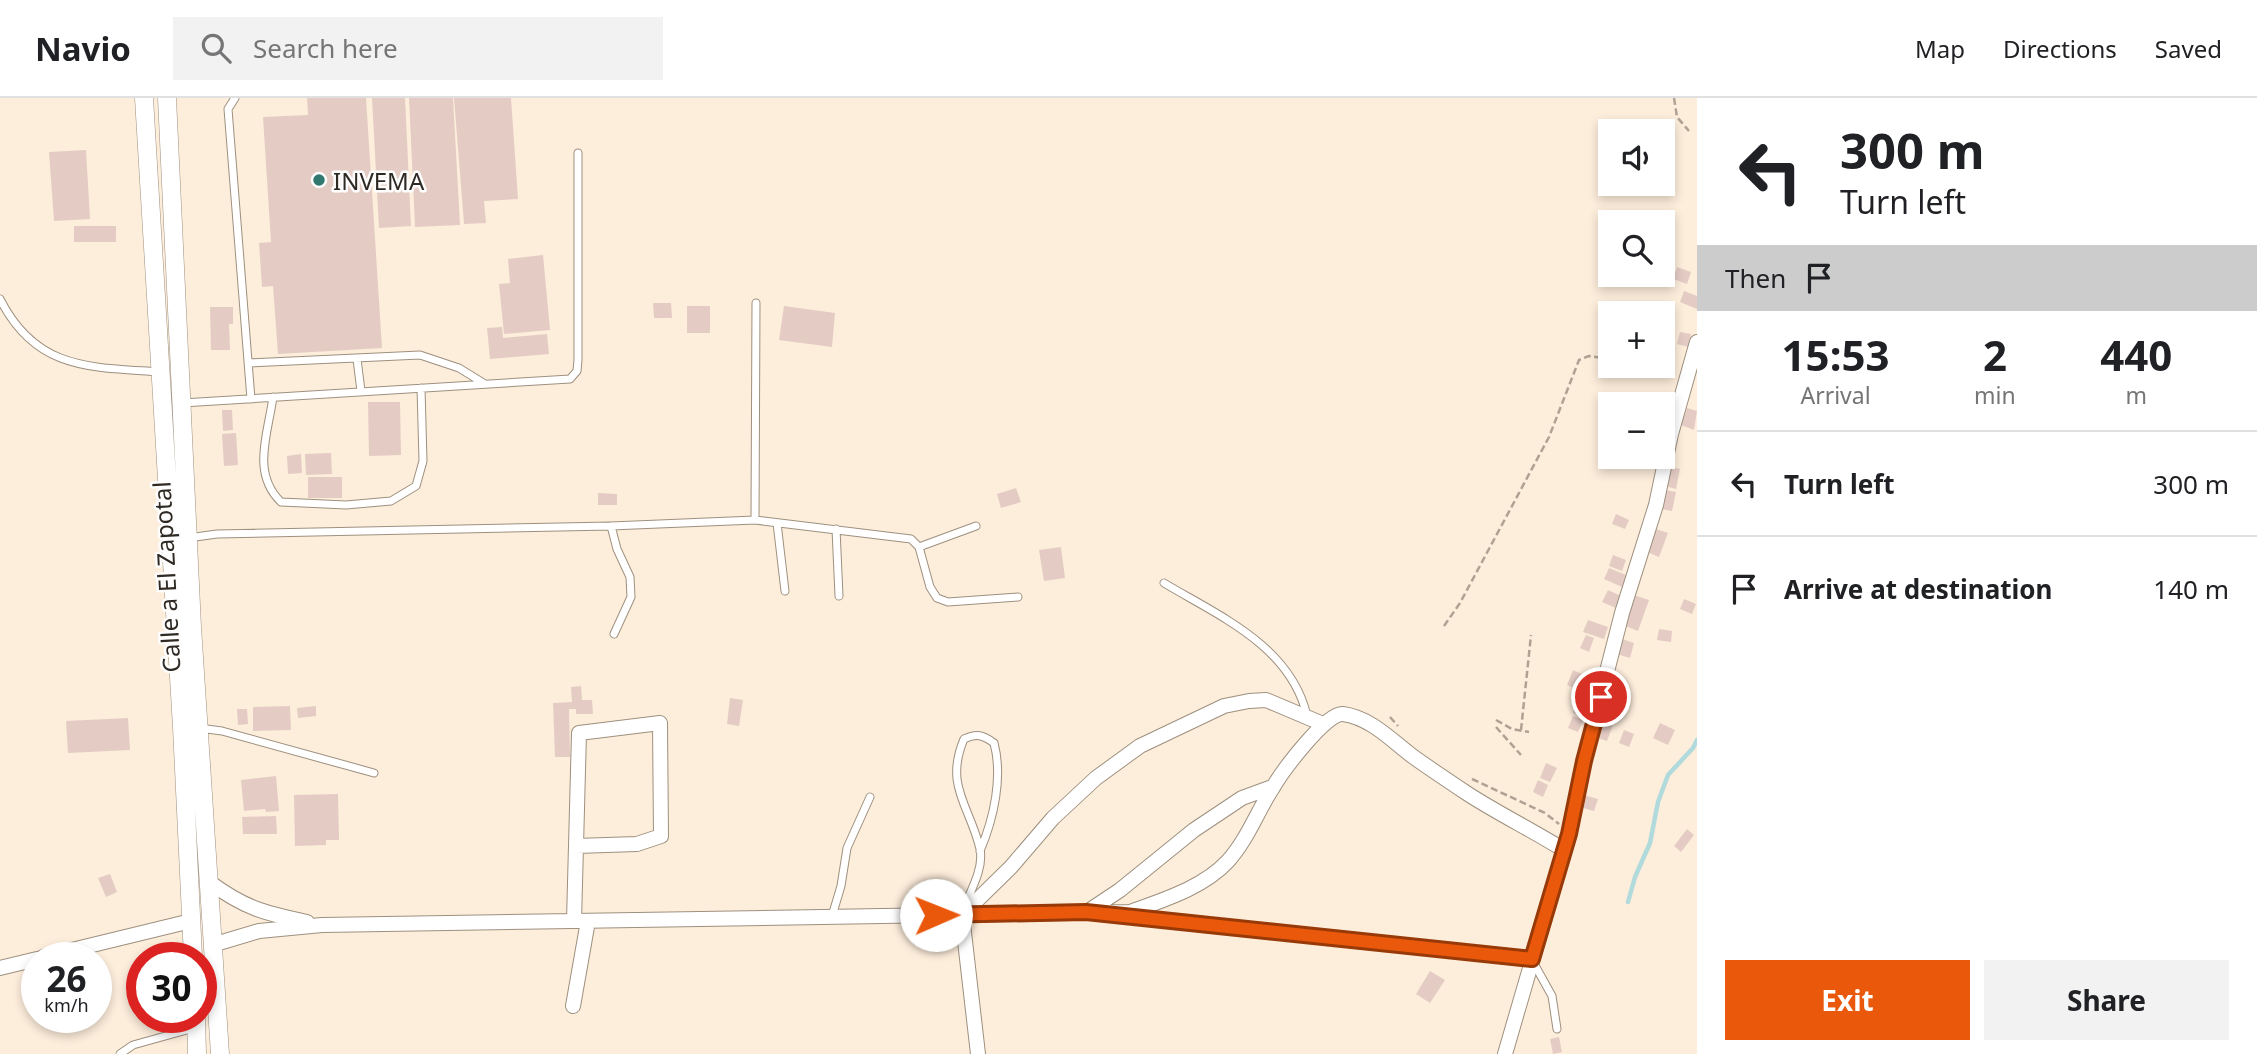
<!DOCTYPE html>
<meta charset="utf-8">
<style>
body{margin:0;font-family:"Noto Sans",sans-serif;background:#f2f2f2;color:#202124;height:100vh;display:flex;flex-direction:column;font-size:26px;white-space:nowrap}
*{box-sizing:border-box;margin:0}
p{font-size:23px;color:#757577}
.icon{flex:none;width:38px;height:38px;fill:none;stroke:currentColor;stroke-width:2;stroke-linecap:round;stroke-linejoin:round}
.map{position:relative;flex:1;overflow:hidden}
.drawer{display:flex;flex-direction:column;background:#fff;width:560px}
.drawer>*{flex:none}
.guide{background:#fff;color:#202124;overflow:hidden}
.tools{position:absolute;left:1598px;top:21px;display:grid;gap:14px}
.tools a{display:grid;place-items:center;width:77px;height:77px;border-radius:0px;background:#fff;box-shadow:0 4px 10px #0003;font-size:35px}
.speed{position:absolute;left:21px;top:844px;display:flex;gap:14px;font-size:35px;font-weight:700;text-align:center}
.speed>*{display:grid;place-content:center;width:91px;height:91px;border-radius:50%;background:#fff;box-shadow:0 4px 10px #0003;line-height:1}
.speed small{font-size:18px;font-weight:400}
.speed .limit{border:10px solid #d22;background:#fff;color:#111}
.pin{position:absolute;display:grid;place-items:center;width:60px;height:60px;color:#fff;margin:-30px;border:4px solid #fff;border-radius:50%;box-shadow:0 2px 7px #0007}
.me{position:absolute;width:77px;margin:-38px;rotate:89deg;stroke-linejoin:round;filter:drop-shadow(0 0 5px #0008)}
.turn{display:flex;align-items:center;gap:24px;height:147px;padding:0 28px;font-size:32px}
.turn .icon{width:91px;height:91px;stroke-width:2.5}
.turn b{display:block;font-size:49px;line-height:60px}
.then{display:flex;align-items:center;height:66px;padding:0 28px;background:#0003;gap:14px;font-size:26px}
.eta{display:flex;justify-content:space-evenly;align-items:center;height:119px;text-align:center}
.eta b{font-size:42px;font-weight:700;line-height:49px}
.cta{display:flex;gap:14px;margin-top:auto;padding:14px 28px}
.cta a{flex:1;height:80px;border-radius:0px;background:#ea580c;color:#fff;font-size:28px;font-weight:700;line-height:80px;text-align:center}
.cta a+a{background:#f2f2f2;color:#202124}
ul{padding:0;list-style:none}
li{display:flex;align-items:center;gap:21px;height:105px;padding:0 28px;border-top:2px solid #e0e0e0}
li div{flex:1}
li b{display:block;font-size:26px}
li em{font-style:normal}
header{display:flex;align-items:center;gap:42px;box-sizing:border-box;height:98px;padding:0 35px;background:#fff;border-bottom:2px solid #e0e0e0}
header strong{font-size:33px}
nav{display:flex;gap:38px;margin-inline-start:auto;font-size:24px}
.search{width:490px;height:63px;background:#f2f2f2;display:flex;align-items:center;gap:18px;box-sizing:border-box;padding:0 24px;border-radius:0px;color:#757577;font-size:26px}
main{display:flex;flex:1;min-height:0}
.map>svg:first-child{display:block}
</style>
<header>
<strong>Navio</strong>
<div class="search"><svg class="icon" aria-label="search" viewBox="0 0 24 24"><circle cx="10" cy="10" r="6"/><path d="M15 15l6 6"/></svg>Search here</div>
<nav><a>Map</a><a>Directions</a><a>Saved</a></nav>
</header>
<main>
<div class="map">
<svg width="1697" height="956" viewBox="0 0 1697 956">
<rect width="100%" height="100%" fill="#fdeddb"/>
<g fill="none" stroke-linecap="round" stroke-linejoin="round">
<path stroke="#b1dadc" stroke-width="4.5" d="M1628,804l7,-25 15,-34 8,-41 10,-27 25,-27 4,-8"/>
</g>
<path fill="#e4ccc4" d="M307,0h59l16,250 -104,6 -5,-68 -11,1 -3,-44 12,-1 -8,-125 45,-2z
M372,0h33l6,128 -32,2z
M409,0h44l7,127 -45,2z
M454,0h57l7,101 -34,2 2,22 -22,1z
M86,52l4,69 -36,2 -5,-69z
M74,128h42v16h-42z
M543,157l7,75 -46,4 -5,-50 11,-1 -2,-24z
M1677,169l14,5 -4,12 -14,-5z
M1684,193l13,5v13l-17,-7z
M653,205h18l1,15h-18z
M687,208h23v27h-23z
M784,208l51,7 -3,34 -53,-7z
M210,209h23v17h-4l1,26h-19z
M502,229l1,11 44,-4 2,20 -59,5 -3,-31z
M1680,234l11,2 -3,13 -11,-3z
M1662,259l10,4 -5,12 -14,-5 1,-2h8z
M1650,294l19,8 -4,12h-3v-8h-16z
M368,304h32l1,53 -32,1z
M1687,310l10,3 -3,19 -13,-5z
M222,312h10l1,20 -10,1z
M236,335l2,32 -14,1 -2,-32z
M331,355l1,21 -26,1 -1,-21z
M301,356l1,19 -14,1 -1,-18z
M1669,368l11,3 -4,20 -11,-3z
M308,379h34v21h-34z
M1016,390l5,14 -20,6 -4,-14z
M1665,392l11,2 -4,19 -11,-2z
M598,395l19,1v11h-19z
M1616,416l13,6 -4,9 -13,-5z
M1656,431l12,4 -9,24 -12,-5z
M1061,449l4,31 -21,3 -5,-31z
M1613,457l13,5 -4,11 -13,-5z
M1609,470l17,7 -4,12 -18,-8z
M1608,492l13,6 -5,12 -14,-6z
M1634,497l15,5 -11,31 -15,-6z
M1684,501l12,5 -4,10 -12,-5z
M1588,522l20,7 -4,12 -21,-7z
M1659,531l13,2 -1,11 -14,-2z
M1586,537l8,3 -5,14 -9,-4z
M1622,541l12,4 -4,15 -13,-4z
M1573,572l13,6 -6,14 -13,-5z
M581,588l1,14h10l1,14h-17v-5h-7l1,48h-15l-2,-54 19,-1 -1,-15z
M730,600l13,2 -4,26 -12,-2z
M1576,603l13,3 -3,12 -13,-3z
M1609,605l11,5 -5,12 -12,-5z
M290,608l1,24 -38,1v-24z
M316,608v10l-18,2 -1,-10z
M237,611h10l1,15 -10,1z
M1573,618l10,4 -5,12 -10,-4z
M128,620l2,32 -62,3 -2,-32z
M1602,620l12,4 -7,19 -12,-4z
M1660,625l15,7 -7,15 -15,-7z
M1624,632l10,4 -5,13 -10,-4z
M1546,665l11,5 -7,14 -10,-4z
M276,678l3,35 -13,1 -1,-3 -21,2 -3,-31z
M1538,682l10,5 -5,12 -10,-5z
M338,696l1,46h-13v5l-31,1 -1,-51z
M1584,697l14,4 -4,12 -14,-4z
M276,718l1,18h-34l-1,-17z
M1687,731l7,6 -13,17 -7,-6z
M110,776l7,18 -11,5 -8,-19z
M1430,873l15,9 -15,23 -14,-9z
M1559,939l3,15 -9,2 -3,-15z"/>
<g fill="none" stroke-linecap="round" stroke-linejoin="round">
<defs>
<path id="service" d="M235,0l-7,11 23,290
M0,201c36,71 89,68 159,73
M357,261l4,32
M248,265l172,-8 39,13 26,16
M273,299c-5,37 -22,76 8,105l65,3 45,-4 25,-15 7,-25 -2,-73
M182,305l388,-24 7,-8 1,-11v-207
M755,422l1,-217
M777,425l8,68
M611,428l6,23 13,28 1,20 -17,37
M836,431l3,67
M188,440l29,-4 394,-8 144,-6 156,19 8,8 11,40 7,11 11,4 70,-5
M919,449l57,-21
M1164,485c55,33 127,63 143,133
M199,630l23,3 152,42
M964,809c7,-17 20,-39 16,-58 -10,-43 -36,-63 -16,-110 13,-6 19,-4 30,4 9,34 0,75 -14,108
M832,818l9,-30 6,-38 23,-51
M1532,862l20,36 5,33
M120,956l13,-9 61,-17"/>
<path id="minor" d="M208,783c36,27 56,32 99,41
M1087,814l33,-22 74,-60 48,-32 30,-11
M1122,818l410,43
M574,823l5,-188 81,-10 1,113 -24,8 -61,2
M212,847l47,-14 63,-6 808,-13c33,-12 73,-24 98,-51 19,-21 29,-49 44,-72 9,-16 54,-77 71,-75 29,4 50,28 72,44 17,12 35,24 53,36 31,20 64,36 96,56
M43,859l148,-36
M0,870l37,-9
M573,908l15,-85
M978,956l-16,-139 49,-48 42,-49 43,-40 44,-32 84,-40 25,-5 17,-1 57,24
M1505,956l64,-220 15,-73 38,-148 34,-108 15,-71 26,-92"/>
<path id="tertiary" d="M144,0l38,629 11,230
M167,0l25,529 28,427
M196,919l1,37"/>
</defs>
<use href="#service" stroke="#9e907f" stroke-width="9"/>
<use href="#minor" stroke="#9e907f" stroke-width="16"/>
<use href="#tertiary" stroke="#9e907f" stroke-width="19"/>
<path stroke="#afa295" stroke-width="2.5" stroke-dasharray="7 3.5" stroke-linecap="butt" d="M1674,0l3,19 12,14
M1444,528l16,-23 89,-166 30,-77 10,-4 21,3
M1390,619l8,9
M1496,622l16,9 17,3
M1496,629l25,28
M1521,632l10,-95
M1472,681l73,34 14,11"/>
<use href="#service" stroke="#fff" stroke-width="7"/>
<use href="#minor" stroke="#fff" stroke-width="14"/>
<use href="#tertiary" stroke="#fff" stroke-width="18"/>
</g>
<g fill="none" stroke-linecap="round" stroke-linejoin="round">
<defs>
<path id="route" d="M936,817l150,-3 446,47 37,-125 15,-73 17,-64"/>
</defs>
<use href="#route" stroke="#983908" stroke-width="18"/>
<use href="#route" stroke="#ea580c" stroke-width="12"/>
</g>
<circle fill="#317870" stroke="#fdfdfd" stroke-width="2.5" cx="319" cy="82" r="7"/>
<g text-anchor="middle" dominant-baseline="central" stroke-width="5" stroke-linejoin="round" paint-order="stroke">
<g font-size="24" fill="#2f2923" stroke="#fdfdfd" text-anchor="start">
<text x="333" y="82">INVEMA</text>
</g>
<g font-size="24" fill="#2f2923" stroke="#fdfdfd">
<text transform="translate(166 479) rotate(-93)">Calle a El Zapotal</text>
</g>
</g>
</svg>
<div class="tools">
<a><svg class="icon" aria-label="sound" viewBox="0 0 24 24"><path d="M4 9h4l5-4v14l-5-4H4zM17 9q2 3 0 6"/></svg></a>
<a><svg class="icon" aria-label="search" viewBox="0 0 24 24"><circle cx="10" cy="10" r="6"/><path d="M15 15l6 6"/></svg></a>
<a>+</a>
<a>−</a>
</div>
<div class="speed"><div>26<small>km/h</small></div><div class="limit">30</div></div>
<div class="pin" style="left:1601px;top:599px;background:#d93025"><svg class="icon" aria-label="arrive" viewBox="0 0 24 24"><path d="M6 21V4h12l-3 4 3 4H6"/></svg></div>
<svg class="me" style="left:936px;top:817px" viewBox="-20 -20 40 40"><circle r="19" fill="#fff"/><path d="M0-13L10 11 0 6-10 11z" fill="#ea580c"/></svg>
</div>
<section class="drawer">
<div class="guide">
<div class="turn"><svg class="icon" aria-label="left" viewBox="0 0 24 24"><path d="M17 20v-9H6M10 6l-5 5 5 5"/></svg><div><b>300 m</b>Turn left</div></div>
<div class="then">Then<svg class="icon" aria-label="arrive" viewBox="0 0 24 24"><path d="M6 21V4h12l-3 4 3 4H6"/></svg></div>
</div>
<div class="eta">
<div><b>15:53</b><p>Arrival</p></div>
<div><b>2</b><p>min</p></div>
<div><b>440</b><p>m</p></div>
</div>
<ul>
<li><svg class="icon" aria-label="left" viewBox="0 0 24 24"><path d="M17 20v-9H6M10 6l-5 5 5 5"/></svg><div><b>Turn left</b></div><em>300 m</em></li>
<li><svg class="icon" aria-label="arrive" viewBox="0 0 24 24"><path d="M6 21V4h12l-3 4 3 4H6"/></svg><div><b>Arrive at destination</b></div><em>140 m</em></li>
</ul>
<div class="cta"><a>Exit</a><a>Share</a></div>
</section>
</main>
